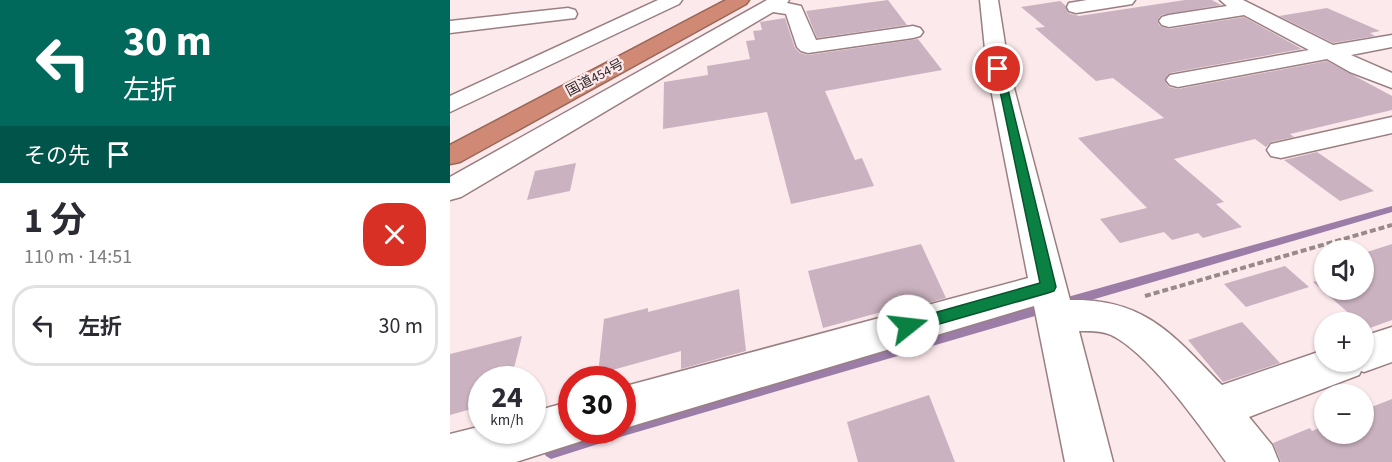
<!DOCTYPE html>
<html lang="ja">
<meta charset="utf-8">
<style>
body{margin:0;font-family:"Source Sans 3","Noto Sans JP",sans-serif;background:#f2f2f3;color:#2b2b33;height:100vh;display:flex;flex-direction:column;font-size:22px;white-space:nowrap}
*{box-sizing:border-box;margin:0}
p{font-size:20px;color:#7c7c81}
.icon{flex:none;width:33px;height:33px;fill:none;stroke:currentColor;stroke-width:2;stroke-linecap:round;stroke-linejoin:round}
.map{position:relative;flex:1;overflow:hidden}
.panel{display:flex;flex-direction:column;background:#fff;width:450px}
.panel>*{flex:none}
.hud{background:#00695c;color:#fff;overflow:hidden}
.buttons{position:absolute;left:864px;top:240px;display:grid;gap:12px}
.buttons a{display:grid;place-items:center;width:60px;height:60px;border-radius:50%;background:#fff;box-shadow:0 2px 4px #0004;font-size:30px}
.speed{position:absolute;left:18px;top:366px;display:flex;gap:12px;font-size:30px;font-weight:700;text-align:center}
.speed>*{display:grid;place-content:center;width:78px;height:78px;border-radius:50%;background:#fff;box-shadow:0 2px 4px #0004;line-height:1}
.speed small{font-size:15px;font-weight:400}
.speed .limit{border:9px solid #d22;background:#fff;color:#111}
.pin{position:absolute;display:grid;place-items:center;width:51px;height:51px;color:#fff;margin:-26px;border:3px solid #fff;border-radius:50%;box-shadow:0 2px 6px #0007}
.me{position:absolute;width:66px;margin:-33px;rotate:74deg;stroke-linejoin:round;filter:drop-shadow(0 0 4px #0008)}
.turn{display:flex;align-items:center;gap:21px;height:126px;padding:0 24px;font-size:27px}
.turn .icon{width:78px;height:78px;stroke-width:2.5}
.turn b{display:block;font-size:42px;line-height:51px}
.then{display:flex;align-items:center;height:57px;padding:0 24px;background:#0003;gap:12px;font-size:22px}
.round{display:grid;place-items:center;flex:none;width:63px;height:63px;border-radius:24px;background:#f2f2f3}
.overview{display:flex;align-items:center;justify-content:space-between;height:102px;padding:0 24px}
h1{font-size:36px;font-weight:700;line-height:45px}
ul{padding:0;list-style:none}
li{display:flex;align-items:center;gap:18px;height:81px;margin:0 12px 9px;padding:0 12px;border:3px solid #e1e1e2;border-radius:24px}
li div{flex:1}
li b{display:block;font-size:22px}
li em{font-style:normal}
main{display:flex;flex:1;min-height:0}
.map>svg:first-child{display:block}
</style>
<main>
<section class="panel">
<div class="hud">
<div class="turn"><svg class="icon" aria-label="left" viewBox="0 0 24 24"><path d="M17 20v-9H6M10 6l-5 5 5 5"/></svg><div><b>30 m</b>左折</div></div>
<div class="then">その先<svg class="icon" aria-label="arrive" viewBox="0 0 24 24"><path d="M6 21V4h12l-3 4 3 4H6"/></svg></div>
</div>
<div class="overview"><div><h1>1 分</h1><p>110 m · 14:51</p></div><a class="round" style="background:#d93025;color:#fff"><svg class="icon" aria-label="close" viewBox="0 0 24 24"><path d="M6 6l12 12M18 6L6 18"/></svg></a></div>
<ul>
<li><svg class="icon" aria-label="left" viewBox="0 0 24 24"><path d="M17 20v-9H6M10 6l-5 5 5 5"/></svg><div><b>左折</b></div><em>30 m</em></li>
</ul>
</section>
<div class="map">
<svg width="942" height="462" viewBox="0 0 942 462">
<rect width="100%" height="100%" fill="#fce9eb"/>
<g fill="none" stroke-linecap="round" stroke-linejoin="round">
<path fill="#9c7da7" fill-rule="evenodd" d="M942,206v6l-328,96 -4,-2 -2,-3 2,-3 4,-2z
M599,302l4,2 2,3 -2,3 -4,2 -429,125 -69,22 -5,-3 -3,-5 3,-5 5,-3 43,-13h28v-7z"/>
</g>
<path fill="#cbb2c0" d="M438,0l19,25 -90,13 -11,-27z
M735,0h27l9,5 -60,10 -4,6 3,5 9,3 75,-12 58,32 -132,24 -6,7 5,7 9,2 149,-28 65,35v14l-102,24 4,3 -23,5 -5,5 -11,-8 -81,20 50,43 -8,2 26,23 -39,11 -5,-5 -26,7 -8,-8 -44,11 -20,-24 47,-11 -69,-70 86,-20 -51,-40 -17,3 -61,-53 10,-1 -24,-20 39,-6 5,4 3,8 11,3z
M877,8l53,23 -10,2 5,3 -42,7 -54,-27z
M335,18l10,30 5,5 8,2 110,-16 24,31 -117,21 30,69 7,-2 12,28 -83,18 -24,-92 -104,17 1,-47 44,-7 -1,-9 43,-7 -4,-18 9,-1 -2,-9 9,-1 -2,-8z
M867,152l57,39 -34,10 -56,-41z
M126,163l-6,28 -43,9 8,-29z
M471,244l25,54 -49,13 -1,-3 -73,20 -15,-57z
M942,244v76l-25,9 -3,-7h-5l-46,-40 11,-4v12h40v-37z
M835,266l24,21 -63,20 -22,-23z
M289,289l7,62 -65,18v-18l-83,23 6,-55 44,-11v4z
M792,322l38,41 -57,19 -35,-42z
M72,336l-11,44h-29v26l-32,9v-61z
M479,395l26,67h-97l-11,-40z
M942,399v63h-111l-8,-19 37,-15 2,3 12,-5v8h40v-24z"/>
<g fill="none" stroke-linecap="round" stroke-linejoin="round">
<defs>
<path id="minor" d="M208,0h24l-3,4 -229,108v-16z
M317,0h22l-2,3 14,3 15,34 97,-14 7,2 3,4 -3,4 -7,2 -105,15 -7,-2 -4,-4 -11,-33 -13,-2 -312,185 -11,3v-23z
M530,0h18l11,69 61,231c75,-2 104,36 152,85l102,-35v12h40v-26l28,-9v35l-28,10 -3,-1 -2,4 -110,42 23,28 7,17h-53c-25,-35 -77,-109 -115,-127 -8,-4 -19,-4 -28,-4h-4l34,131h-48l-31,-156 -412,123v-42l406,-109 -41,-209z
M637,0h48l-3,4 -6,1 -50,8 -7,-2 -2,-4 2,-4z
M770,0h23l90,45 59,-10v12l-41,8 41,18v15l-42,-16 -23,-13 -149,28 -8,-2 -4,-5 4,-5 139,-25 -65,-35 -75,12 -7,-2 -3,-4 3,-4 7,-2 58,-9z
M118,8l7,2 2,4 -2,4 -125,15v-12z
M942,117v16l-111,25 -10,-2 -4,-6 4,-6z
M122,401v29h20l-4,9 -72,23h-66v-28l32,-8v4h50v-18z"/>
<path id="highway" d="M276,0h23l-3,4 -286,158 -10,2v-19z"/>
</defs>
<use href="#minor" stroke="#9a7f82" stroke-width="3"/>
<use href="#highway" stroke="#996759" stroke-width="3"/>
<path stroke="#98898a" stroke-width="4" stroke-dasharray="6 3" stroke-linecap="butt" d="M695,296l247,-71"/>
<use href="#minor" fill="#fff" fill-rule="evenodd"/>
<use href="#highway" fill="#d08974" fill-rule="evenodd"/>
</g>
<path fill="#0b8043" stroke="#07532c" stroke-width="1.5" d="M545,67l8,2 53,218 -2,4 -6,2 -140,40 -6,-2 -2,-5 2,-4 138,-39z"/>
<g text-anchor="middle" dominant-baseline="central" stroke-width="4.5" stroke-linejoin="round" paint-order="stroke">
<g font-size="14" fill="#322728" stroke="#fce9eb">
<text transform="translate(145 78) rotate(-28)">国道454号</text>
</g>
</g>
</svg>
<div class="buttons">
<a><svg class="icon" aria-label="sound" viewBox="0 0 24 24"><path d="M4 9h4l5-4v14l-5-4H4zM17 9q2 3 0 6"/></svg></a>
<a>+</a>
<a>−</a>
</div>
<div class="speed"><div>24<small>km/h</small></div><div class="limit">30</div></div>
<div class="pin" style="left:548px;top:69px;background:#d93025"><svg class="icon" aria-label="arrive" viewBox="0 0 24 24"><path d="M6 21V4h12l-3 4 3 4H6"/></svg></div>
<svg class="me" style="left:458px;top:326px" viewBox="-20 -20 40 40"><circle r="19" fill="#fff"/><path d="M0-13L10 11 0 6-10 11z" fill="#0b8043"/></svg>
</div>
</main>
